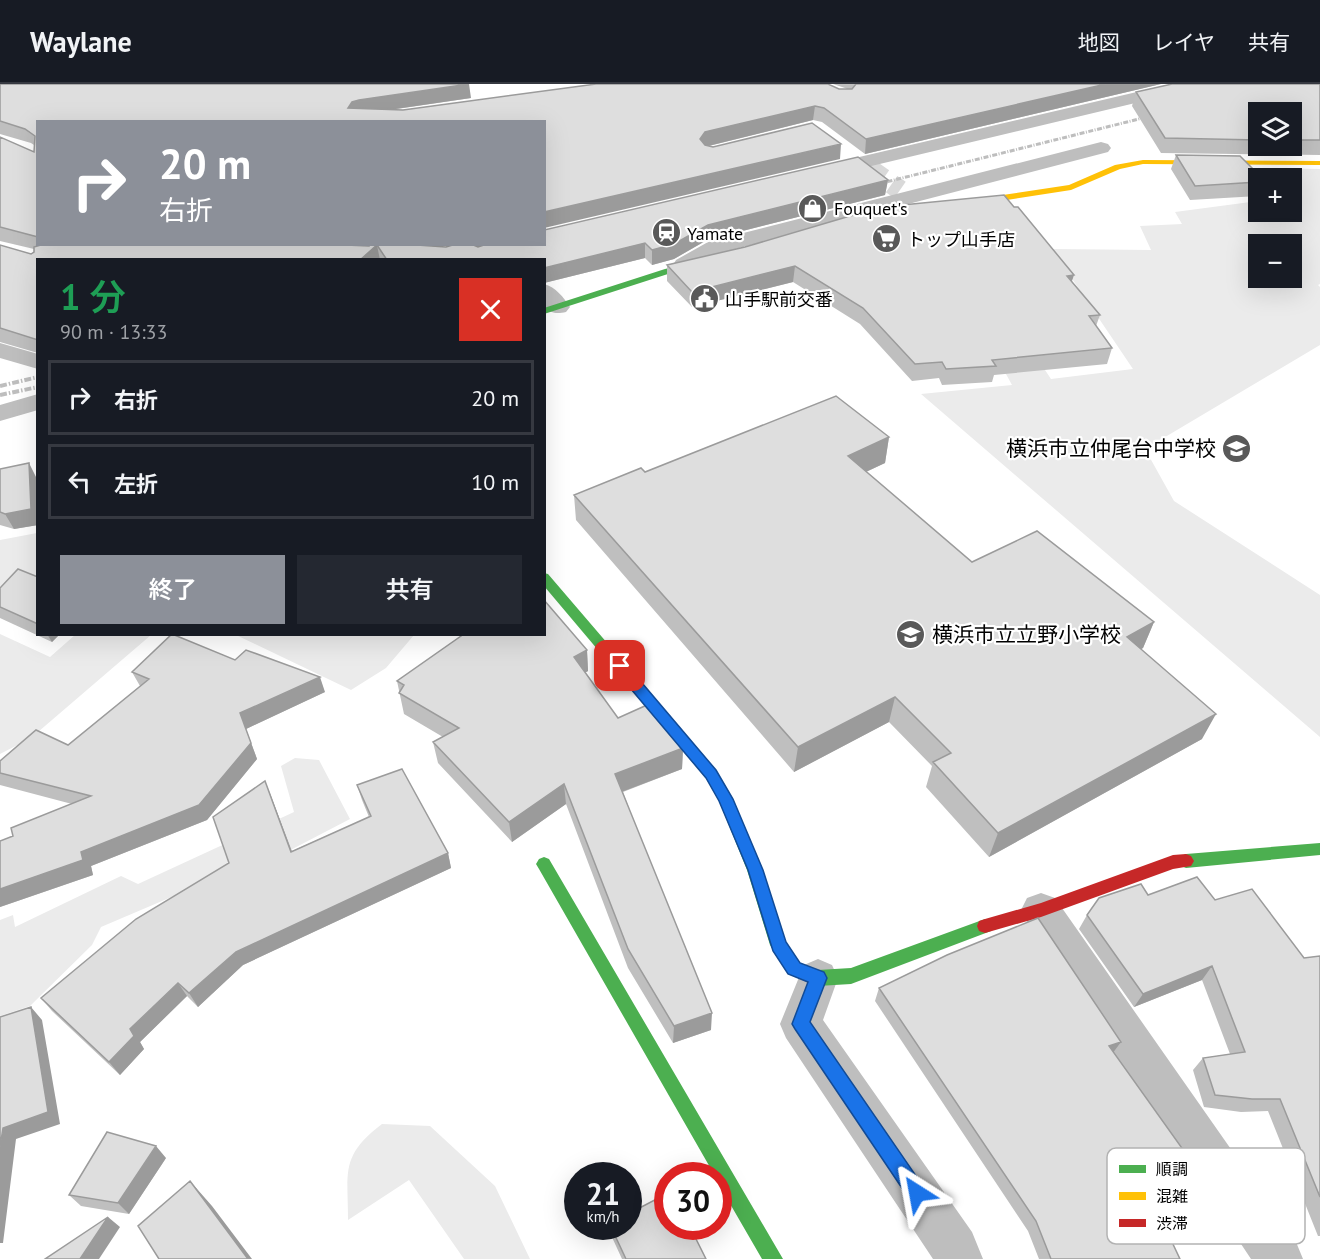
<!DOCTYPE html>
<html lang="ja">
<meta charset="utf-8">
<style>
body{margin:0;font-family:"PT Sans","Noto Sans JP",sans-serif;background:#242831;color:#f1f3f6;height:100vh;display:flex;flex-direction:column;font-size:22px;white-space:nowrap}
*{box-sizing:border-box;margin:0}
p{font-size:20px;color:#9ea1a6}
.icon{flex:none;width:33px;height:33px;fill:none;stroke:currentColor;stroke-width:2;stroke-linecap:round;stroke-linejoin:round}
.map{position:relative;flex:1;overflow:hidden}
.drawer{position:absolute;left:36px;top:174px;width:510px;height:378px;display:flex;flex-direction:column;background:#171b24;border-radius:0px;box-shadow:0 6px 24px #0002}
.drawer>*{flex:none}
.banner{position:absolute;left:36px;top:36px;width:510px;height:126px;border-radius:0px;box-shadow:0 6px 24px #0002;background:#8c9099;color:#fff;overflow:hidden}
.fabs{position:absolute;left:1248px;top:18px;display:grid;gap:12px}
.fabs a{display:grid;place-items:center;width:54px;height:54px;border-radius:0px;background:#171b24;box-shadow:0 6px 24px #0002;font-size:30px}
.speed{position:absolute;left:564px;top:1078px;display:flex;gap:12px;font-size:30px;font-weight:700;text-align:center}
.speed>*{display:grid;place-content:center;width:78px;height:78px;border-radius:50%;background:#171b24;box-shadow:0 6px 24px #0002;line-height:1}
.speed small{font-size:15px;font-weight:400}
.speed .limit{border:9px solid #d22;background:#fff;color:#111}
.pin{position:absolute;display:grid;place-items:center;width:51px;height:51px;color:#fff;margin:-26px;border-radius:12px;box-shadow:0 3px 9px #0006}
.me{position:absolute;width:66px;margin:-33px;rotate:326deg;stroke-linejoin:round;filter:drop-shadow(0 0 4px #0008)}
.turn{display:flex;align-items:center;gap:21px;height:126px;padding:0 24px;font-size:27px}
.turn .icon{width:78px;height:78px;stroke-width:2.5}
.turn b{display:block;font-size:42px;line-height:51px}
.round{display:grid;place-items:center;flex:none;width:63px;height:63px;border-radius:0px;background:#242831}
.head{display:flex;align-items:center;justify-content:space-between;height:102px;padding:0 24px}
h1{font-size:36px;font-weight:600;line-height:45px;color:#1e9e55}
.button{display:flex;gap:12px;margin-top:auto;padding:12px 24px}
.button a{flex:1;height:69px;border-radius:0px;background:#8c9099;color:#fff;font-size:24px;font-weight:600;line-height:69px;text-align:center}
.button a+a{background:#242831;color:#f1f3f6}
ul{padding:0;list-style:none}
li{display:flex;align-items:center;gap:18px;height:75px;margin:0 12px 9px;padding:0 12px;border:3px solid #363941;border-radius:0px}
li div{flex:1}
li b{display:block;font-size:22px}
li em{font-style:normal}
header{display:flex;align-items:center;gap:36px;box-sizing:border-box;height:84px;padding:0 30px;background:#171b24;border-bottom:2px solid #363941}
header strong{font-size:28px}
nav{display:flex;gap:33px;margin-inline-start:auto;font-size:21px}
.map>svg:first-child{display:block}
</style>
<header>
<strong>Waylane</strong>
<nav><a>地図</a><a>レイヤ</a><a>共有</a></nav>
</header>
<div class="map">
<svg width="1320" height="1175" viewBox="0 0 1320 1175">
<rect width="100%" height="100%" fill="#fff"/>
<path fill="#ebebeb" fill-rule="evenodd" d="M1249,84l71,1v115l-2,1 2,2v58l-175,104 29,52 146,94v142l-399,-343 91,-9 -34,-62 45,14 28,42 82,-10 -81,-120 99,1 -11,-24 42,-2 -7,-12 83,-11v11h34v-34h-34zM1258,160h34v34h-34z
M37,449v48l-37,7v-48z
M0,550l50,23 25,-22h76l-120,103 -31,16z
M236,551l178,-1v1l-28,33 -35,22z
M295,674l24,2 31,59 -117,61 -31,4 -101,43 -9,18 -62,61 -30,10v-96l13,-5 2,12 106,-51 17,8 156,-72 -13,-46z
M382,1040l48,2 65,60 35,73h-66l-55,-79 -61,40c0,-48 -8,-64 34,-96z"/>
<g fill="none" stroke-linecap="round" stroke-linejoin="round">
<path stroke="#d9d9d9" stroke-width="20" stroke-dasharray="20 10" stroke-linecap="butt" d="M867,83l33,23"/>
<path fill="#bebebe" fill-rule="evenodd" d="M1171,0h32l-3,4 -6,1 -373,89 -7,-2 -3,-4 3,-4 7,-2z
M1101,58l7,2 3,4 -3,4 -384,100c-15,8 -31,22 -48,18l-3,-5 3,-5 32,-18z
M544,200c12,3 19,13 26,23l-4,5c-9,2 -15,2 -22,-6z
M0,259l38,11v15l-38,-11z
M38,310v16l-38,11v-16z
M1041,809l14,5 241,344 7,17h-52l-224,-337 -6,-12 6,-12z
M818,875l14,6 6,13 -15,42 149,212 11,27h-50l-147,-221 -6,-14 24,-59z"/>
<path fill="#4caf50" fill-rule="evenodd" d="M710,174l3,1v4l-42,10 -127,41v-6l121,-39z
M544,489l4,1 168,196 17,29 30,71 22,72 15,22 18,6 33,-2 134,-49 6,2 2,5 -2,5 -140,53 -33,2 -30,-12 -18,-29 -23,-75 -28,-69 -13,-23 -162,-192z
M1320,759v12l-134,13 -5,-2 -3,-5 3,-5 5,-2z
M544,773l5,2 234,400h-21l-44,-76v-7h-3l-176,-307 -3,-5 3,-5z"/>
<path fill="#ffc107" fill-rule="evenodd" d="M1143,76l177,1v4l-177,-1 -23,5 -49,21 -109,17 -4,-3 4,-3 107,-16 46,-20z"/>
<path fill="#c62828" fill-rule="evenodd" d="M1186,770l5,2 3,5 -3,5 -18,3 -132,48 -56,16 -6,-2 -2,-5 2,-5 6,-2 56,-16 132,-48z"/>
<path stroke="#bebebe" stroke-width="3" stroke-dasharray="5 1.5 1 1.5" stroke-linecap="butt" d="M870,102l285,-71"/>
<path stroke="#bebebe" stroke-width="4" stroke-dasharray="7 2 1.5 2" stroke-linecap="butt" d="M0,302l38,-9
M0,311l38,-8"/>
</g>
<path fill="#bfbfbf" fill-rule="evenodd" d="M0,0l471,14 -81,12h13l444,-21 -2,-1 -12,-4h328l-296,70 -43,-32 -9,-2 -104,26 131,13 -802,-37v122l303,1 -3,-1h106l-8,3h42l410,-67 -3,15 -178,45 -33,19 -22,6 -7,-7 -101,25v-23h-506v93l-38,-11v-97l31,9 3,-2v-3l-34,-8v-104l34,15v-7l-3,-2 -31,-9z
M1320,0v71l-159,-2 -29,-47 4,-14zM1258,28h34v34h-34z
M1176,71l82,23v18l-68,4 -19,-31z
M1014,123l58,75 28,33 -4,11 16,22 -5,16 -113,11 -2,7 -50,3 -3,-7 -27,3 -52,-57 -67,-42 -101,25 -25,-26v-16z
M889,353l-4,26 -19,9 106,90 182,60 -11,26 -2,1 61,90 -213,118 -63,-70 6,-21 -43,-44 -95,50 -218,-252 -2,-25 71,-23z
M0,385l37,10 1,46 -24,4 -14,-4z
M38,493v57h22l-8,8 -52,-24v-30z
M460,550h84l43,16 1,21 -3,2 33,45 65,30 -1,21 -59,23 88,238 -38,13 -45,-75 -62,-164 -54,38 -74,-79 -5,-21 10,-5 -39,-23 -7,-33 64,-45z
M235,576l90,32 -79,37 11,30 -50,61 -116,46 2,9 -93,32v-66l13,-5 59,-32 -72,-19v-24l68,-16 72,-59 -8,-14z
M265,697l27,70 77,-34 -7,-17 -5,-15 91,68 3,15 -208,97 -45,42 -11,-11 -47,46 4,7 -24,26 -68,-64 -11,-13 188,-135z
M1148,811l67,5 89,58 16,-2v280h-2l-50,-125 -27,1 -37,-5 -11,-37 10,-12 27,-4 -28,-74 -68,27 -55,-78 8,-14z
M879,904l242,54 -7,10 90,127 -11,11 -7,4 10,20 -11,10 -19,6 14,29h-141l-11,-28 -153,-230z
M166,1074l-37,56 -48,-8 -12,-11z
M610,1143h18l78,32h-84l-11,-24z"/>
<path fill="#9b9b9b" d="M469,0l2,14 -110,16 -13,-6 4,-6 7,-2z
M1106,0h55l-296,70 1,-15z
M815,22l-2,14 -109,27 -4,-8 5,-7z
M841,60l-1,15 -296,69v-16z
M888,96l-3,15 -178,45 -33,19 -22,6v-15l56,-25z
M645,159v15l-101,25v-15z
M402,160h42l-35,9z
M377,161l3,15h-20z
M795,182l-2,16 -101,25v-15z
M1074,191l-5,15 -2,-14z
M889,353l-4,26 -41,19 4,-26z
M29,379l8,16 1,46 -24,4 -9,-15z
M1154,538l-11,26 -27,15 11,-26z
M47,550h13l-8,8z
M587,566l1,21 -13,7 -1,-21z
M320,593l5,15 -79,37 11,30 -50,61 -116,46 2,9 -93,32v-18l81,-37 159,-139z
M895,613l-6,25 -95,50 4,-25z
M1216,630l-14,25 -213,118 9,-24z
M683,664l-1,21 -66,25 -1,-20z
M265,697l6,15 26,70 -6,-14z
M564,700l2,20 -54,38 -3,-20z
M448,769l3,15 -208,97 -45,42 -9,-14 47,-41z
M1212,882l-10,14 -68,27 9,-13z
M178,899l9,13 -47,46 4,7 -24,26 -11,-13 21,-33z
M31,923l11,13 18,104 -44,15 -13,104h-3v-96l3,-19z
M712,929l-1,17 -38,13 1,-17z
M1121,958l-9,12 -3,-8z
M156,1062l10,12 -37,56 -11,-11z
M1204,1095l-11,11 -19,11 11,-11z
M190,1097l22,25 40,53h-4z
M1196,1130l-11,10 -33,10 11,-11z
M108,1133l12,10 -21,32h-19z"/>
<path fill="#dedede" stroke="#9b9b9b" stroke-width="1.5" d="M0,0h469l-110,16 -7,2 -4,6 55,2 193,-26h232l11,5h13l4,-5h250l-240,55 -42,-31 -9,-2 -110,26 -5,7 5,6 8,2 99,-24 29,21 -297,68v-90h-506v115l-38,-10v-90l34,15 1,-16 -10,-7 -25,-8z
M1172,0h148v56h-28v-28h-34v28l-93,-2 -29,-46z
M1176,71l64,1 22,22h-4v4l-63,4z
M858,73l30,23 -180,45 -34,19 -22,6 -7,-7 -101,25v-8h-157l-10,-15 -17,15h-322v80l-38,-12v-83l31,9 3,-2v-5l10,-3h277l48,2v-2h33l44,3 10,-3h15l7,3 9,-3h57v-14z
M1004,111l10,12h4l56,68 -7,1 33,39 -11,1 23,32 -120,12 4,6 -50,3 -4,-7 -27,2 -52,-56 -68,-42 -103,26 -25,-27 78,-18 105,-31 52,-11z
M836,312l53,41 -41,19 124,106 65,-31 117,91 -27,15 89,77 -218,119 -65,-71 18,-9 -56,-56 -97,50 -224,-252 67,-27 4,4z
M29,379l2,46 -26,5 -5,-2v-43z
M18,485l20,8v47l-38,-17v-19z
M544,516l43,50 -13,7 44,61 29,-13 36,43 -68,26 97,239 -38,13 -46,-77 -64,-165 -55,38 -76,-80 26,-14 -60,-35 5,-8 -7,-4 67,-47h80z
M172,550l63,26 11,-10 74,27 -80,36 11,30 -52,62 -118,47 2,8 -83,29v-48l13,-5 -2,-8 80,-32 -91,-23v-12l36,-31 32,15 81,-66 -17,-7z
M402,685l46,84 -212,99 -47,41 -11,-10 -48,46 4,7 -25,26 -68,-64 95,-79 93,-56 -16,-46 52,-36 26,71 80,-36 -14,-31z
M1197,793l18,23 37,-11 52,69 16,-2v241l-40,-98h-28l-37,-4 -12,-37 42,-6 -33,-86 -69,28 -56,-79 12,-17 42,-14 7,11z
M1038,834l83,124 -12,4 95,133 -19,11 11,24 -33,9 17,36h-129l-15,-38 -157,-233 68,-33z
M31,923l17,105 -45,16 -3,19v-130z
M107,1048l49,14 -38,57 -49,-8z
M190,1097l58,78h-89l-21,-33z
M668,1109v34h22l16,32h-80l-15,-32h17v-13z
M108,1133l-28,42h-35z"/>
<path fill="#1a73e8" stroke="#114b97" stroke-width="1.5" d="M620,577l5,2 91,107 17,29 30,71 23,72 14,21 24,9 3,6 -17,44 113,164 3,7 -3,7 -6,2 -7,-2 -115,-171 -3,-5 16,-42 -20,-8 -15,-23 -25,-81 -29,-69 -13,-23 -91,-108 -2,-4z"/>
<defs>
<symbol id="shop-disc" viewBox="-11 -11 22 22"><circle r="9.5" fill="#595959" stroke="#fff"/><path d="M-5-2.5h2.3a2.7 3.5 0 0 1 5.4 0H5L5.5 6h-11ZM-1.5-2.5h3a1.5 2.3 0 0 0-3 0Z" fill="#fff"/></symbol>
<symbol id="station-disc" viewBox="-11 -11 22 22"><circle r="9.5" fill="#595959" stroke="#fff"/><path d="M-3-6H3Q5-6 5-4V2Q5 4 3 4L4.5 6H3L1.5 4h-3L-3 6H-4.5L-3 4Q-5 4-5 2V-4Q-5-6-3-6ZM-3.5-4v3h7v-3ZM-3.5 1v1.5H-2V1ZM2 1v1.5H3.5V1Z" fill="#fff"/></symbol>
<symbol id="supermarket-disc" viewBox="-11 -11 22 22"><circle r="9.5" fill="#595959" stroke="#fff"/><path d="M-6-5.5h2.5l.6 2H6L4.5 2H-2.5L-4.4-4H-6ZM-1.5 3.2a1.3 1.3 0 1 0 .1 0ZM3 3.2a1.3 1.3 0 1 0 .1 0Z" fill="#fff"/></symbol>
<symbol id="civic-disc" viewBox="-11 -11 22 22"><circle r="9.5" fill="#595959" stroke="#fff"/><path d="M-.6-6.5H3V-4.5H.6V-3L4-1V1h2V6H-6V1h2V-1L-.6-3ZM-1.2 2.5V6h2.4V2.5Z" fill="#fff"/></symbol>
<symbol id="school-disc" viewBox="-11 -11 22 22"><circle r="9.5" fill="#595959" stroke="#fff"/><path d="M0-5L7-2L0 1L-7-2ZM-4 1L0 2.5L4 1V4Q0 6-4 4Z" fill="#fff"/></symbol>
</defs>
<g fill-rule="evenodd">
<use href="#shop-disc" x="796" y="108" width="33" height="33"/>
<use href="#station-disc" x="650" y="132" width="33" height="33"/>
<use href="#supermarket-disc" x="870" y="138" width="33" height="33"/>
<use href="#civic-disc" x="688" y="198" width="33" height="33"/>
<use href="#school-disc" x="1220" y="348" width="33" height="33"/>
<use href="#school-disc" x="894" y="534" width="33" height="33"/>
</g>
<g text-anchor="middle" dominant-baseline="central" stroke-width="4.5" stroke-linejoin="round" paint-order="stroke">
<g font-size="18" fill="#000" stroke="#fff" text-anchor="start">
<text x="834" y="124">Fouquet's</text>
<text x="687" y="149">Yamate</text>
<text x="907" y="155">トップ山手店</text>
<text x="725" y="215">山手駅前交番</text>
</g>
<g font-size="21" fill="#000" stroke="#fff" text-anchor="end">
<text x="1216" y="364">横浜市立仲尾台中学校</text>
<text x="932" y="550" text-anchor="start">横浜市立立野小学校</text>
</g>
</g>
<rect x="1107" y="1064" width="198" height="96" rx="9" fill="#fff" stroke="#b2b2b2" stroke-width="1.5"/>
<rect x="1119" y="1081" width="27" height="8" fill="#4caf50"/>
<rect x="1119" y="1108" width="27" height="8" fill="#ffc107"/>
<rect x="1119" y="1135" width="27" height="8" fill="#c62828"/>
<g font-size="16" fill="#000">
<text x="1156" y="1091">順調</text>
<text x="1156" y="1118">混雑</text>
<text x="1156" y="1145">渋滞</text>
</g>
</svg>
<div class="fabs">
<a><svg class="icon" aria-label="layers" viewBox="0 0 24 24"><path d="M12 4l9 5-9 5-9-5zM3 14l9 5 9-5"/></svg></a>
<a>+</a>
<a>−</a>
</div>
<div class="speed"><div>21<small>km/h</small></div><div class="limit">30</div></div>
<div class="pin" style="left:620px;top:582px;background:#d93025"><svg class="icon" aria-label="arrive" viewBox="0 0 24 24"><path d="M6 21V4h12l-3 4 3 4H6"/></svg></div>
<svg class="me" style="left:917px;top:1109px" viewBox="-20 -20 40 40"><path d="M0-17L14 15 0 8-14 15z" fill="#1a73e8" stroke="#fff" stroke-width="4"/></svg>
<div class="banner">
<div class="turn"><svg class="icon" aria-label="right" viewBox="0 0 24 24"><path d="M7 20v-9h11M14 6l5 5-5 5"/></svg><div><b>20 m</b>右折</div></div>
</div>
<section class="drawer">
<div class="head"><div><h1>1 分</h1><p>90 m · 13:33</p></div><a class="round" style="background:#d93025;color:#fff"><svg class="icon" aria-label="close" viewBox="0 0 24 24"><path d="M6 6l12 12M18 6L6 18"/></svg></a></div>
<ul>
<li><svg class="icon" aria-label="right" viewBox="0 0 24 24"><path d="M7 20v-9h11M14 6l5 5-5 5"/></svg><div><b>右折</b></div><em>20 m</em></li>
<li><svg class="icon" aria-label="left" viewBox="0 0 24 24"><path d="M17 20v-9H6M10 6l-5 5 5 5"/></svg><div><b>左折</b></div><em>10 m</em></li>
</ul>
<div class="button"><a>終了</a><a>共有</a></div>
</section>
</div>
